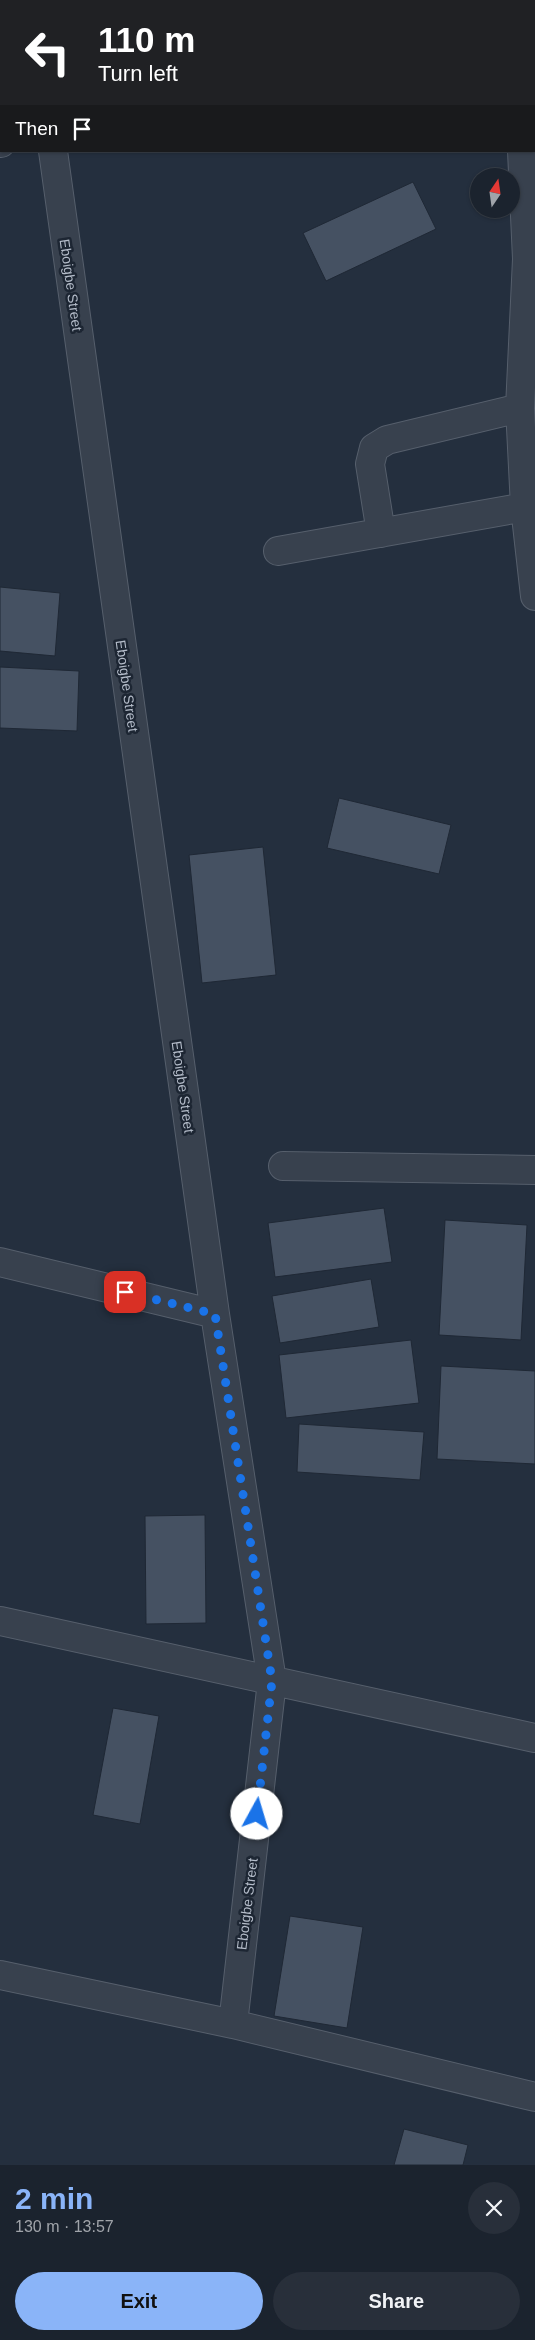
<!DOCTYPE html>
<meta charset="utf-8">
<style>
body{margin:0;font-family:Helvetica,sans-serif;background:#282f3a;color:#f1f3f6;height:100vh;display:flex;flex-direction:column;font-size:19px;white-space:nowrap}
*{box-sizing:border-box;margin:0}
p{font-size:16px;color:#a0a4aa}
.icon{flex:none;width:28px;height:28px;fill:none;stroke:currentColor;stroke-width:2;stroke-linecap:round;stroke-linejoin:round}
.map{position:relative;height:2165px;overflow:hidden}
.side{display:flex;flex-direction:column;background:#1b232e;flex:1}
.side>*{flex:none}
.hud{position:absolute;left:0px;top:0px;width:535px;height:152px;box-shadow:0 1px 4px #0004,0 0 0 1px #39404a;background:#202124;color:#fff;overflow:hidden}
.needle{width:32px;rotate:13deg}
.controls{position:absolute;left:470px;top:168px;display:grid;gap:10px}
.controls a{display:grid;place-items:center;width:50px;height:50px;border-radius:50%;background:#1b232e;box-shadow:0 1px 4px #0004,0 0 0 1px #39404a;font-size:25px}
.pin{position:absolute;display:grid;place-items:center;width:42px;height:42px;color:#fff;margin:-21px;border-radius:10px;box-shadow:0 2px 8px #0006}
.me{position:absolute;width:55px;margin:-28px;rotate:6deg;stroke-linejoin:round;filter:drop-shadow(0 0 4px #0008)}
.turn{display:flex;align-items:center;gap:18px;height:105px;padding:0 15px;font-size:22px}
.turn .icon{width:65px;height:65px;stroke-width:2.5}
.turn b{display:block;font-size:35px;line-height:42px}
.then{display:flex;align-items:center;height:48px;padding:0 15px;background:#0003;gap:10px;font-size:19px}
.round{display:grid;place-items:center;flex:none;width:52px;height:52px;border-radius:26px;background:#282f3a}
.headline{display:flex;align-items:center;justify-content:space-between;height:85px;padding:0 15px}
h1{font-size:30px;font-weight:800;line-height:38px;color:#8ab4f8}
.action{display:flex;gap:10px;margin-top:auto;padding:10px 15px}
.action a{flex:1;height:58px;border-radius:30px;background:#8ab4f8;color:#111;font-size:20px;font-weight:800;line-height:58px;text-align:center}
.action a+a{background:#282f3a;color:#f1f3f6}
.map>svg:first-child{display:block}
</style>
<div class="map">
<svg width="535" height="2165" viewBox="0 0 535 2165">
<rect width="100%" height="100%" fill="#242f3e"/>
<path fill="#455162" stroke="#1f2835" d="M413,182l23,47 -110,52 -23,-48z
M0,587l60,6 -5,63 -55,-5z
M0,667l79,4 -2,60 -77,-3z
M339,798l112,27 -12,49 -112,-26z
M263,847l13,128 -74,8 -13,-128z
M384,1208l8,54 -117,15 -7,-54z
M445,1220l82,5 -6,115 -82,-5z
M371,1279l8,48 -99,16 -8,-47z
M411,1340l8,63 -133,15 -7,-63z
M441,1366l94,5v93l-98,-5z
M299,1424l125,8 -4,48 -123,-8z
M205,1515l1,108 -60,1 -1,-108z
M113,1708l46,8 -19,108 -47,-9z
M290,1916l73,11 -16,101 -73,-12z
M404,2129l64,16 -5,20h-69z"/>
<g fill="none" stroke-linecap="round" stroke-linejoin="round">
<defs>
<path id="minor" d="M515,0v1
M235,1l2,-1
M0,143h1
M53,151l162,1163 57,367 -39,343
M522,151l5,108 -7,149 5,99 10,89
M381,533l-11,-69 4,-16 13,-8 133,-32
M278,551l247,-44
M283,1166l252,4
M0,1262l215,52
M0,1621l535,117
M0,1975l233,49 302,73"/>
</defs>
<use href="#minor" stroke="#565f6c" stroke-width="30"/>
<use href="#minor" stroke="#38414e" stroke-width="28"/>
</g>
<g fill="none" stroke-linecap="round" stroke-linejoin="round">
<path stroke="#1a73e8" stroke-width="9" stroke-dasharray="0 16.2" d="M125,1292l90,22 57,367 -15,133"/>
</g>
<g text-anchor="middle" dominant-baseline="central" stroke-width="5" stroke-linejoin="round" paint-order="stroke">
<g font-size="14" fill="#b4bcc9" stroke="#1d2633">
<text transform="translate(71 285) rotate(82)">Eboigbe Street</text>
<text transform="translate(127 686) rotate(82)">Eboigbe Street</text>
<text transform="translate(183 1087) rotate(82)">Eboigbe Street</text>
<text transform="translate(247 1904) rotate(-83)">Eboigbe Street</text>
</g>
</g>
</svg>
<div class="controls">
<a><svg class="needle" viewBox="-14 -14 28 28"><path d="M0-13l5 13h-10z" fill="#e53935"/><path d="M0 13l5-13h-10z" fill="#a0a4aa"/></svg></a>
</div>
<div class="pin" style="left:125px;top:1292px;background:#d93025"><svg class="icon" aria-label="arrive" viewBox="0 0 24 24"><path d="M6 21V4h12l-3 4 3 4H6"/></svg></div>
<svg class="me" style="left:257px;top:1814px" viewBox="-20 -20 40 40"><circle r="19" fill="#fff"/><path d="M0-13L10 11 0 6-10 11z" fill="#1a73e8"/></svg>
<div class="hud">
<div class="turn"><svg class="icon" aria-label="left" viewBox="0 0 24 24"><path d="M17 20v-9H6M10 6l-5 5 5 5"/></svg><div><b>110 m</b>Turn left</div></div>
<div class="then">Then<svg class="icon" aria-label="arrive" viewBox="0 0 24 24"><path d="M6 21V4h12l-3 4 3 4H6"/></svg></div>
</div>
</div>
<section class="side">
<div class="headline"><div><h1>2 min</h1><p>130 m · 13:57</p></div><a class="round"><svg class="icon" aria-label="close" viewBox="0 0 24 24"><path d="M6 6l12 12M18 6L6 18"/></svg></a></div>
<div class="action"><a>Exit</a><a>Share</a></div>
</section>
